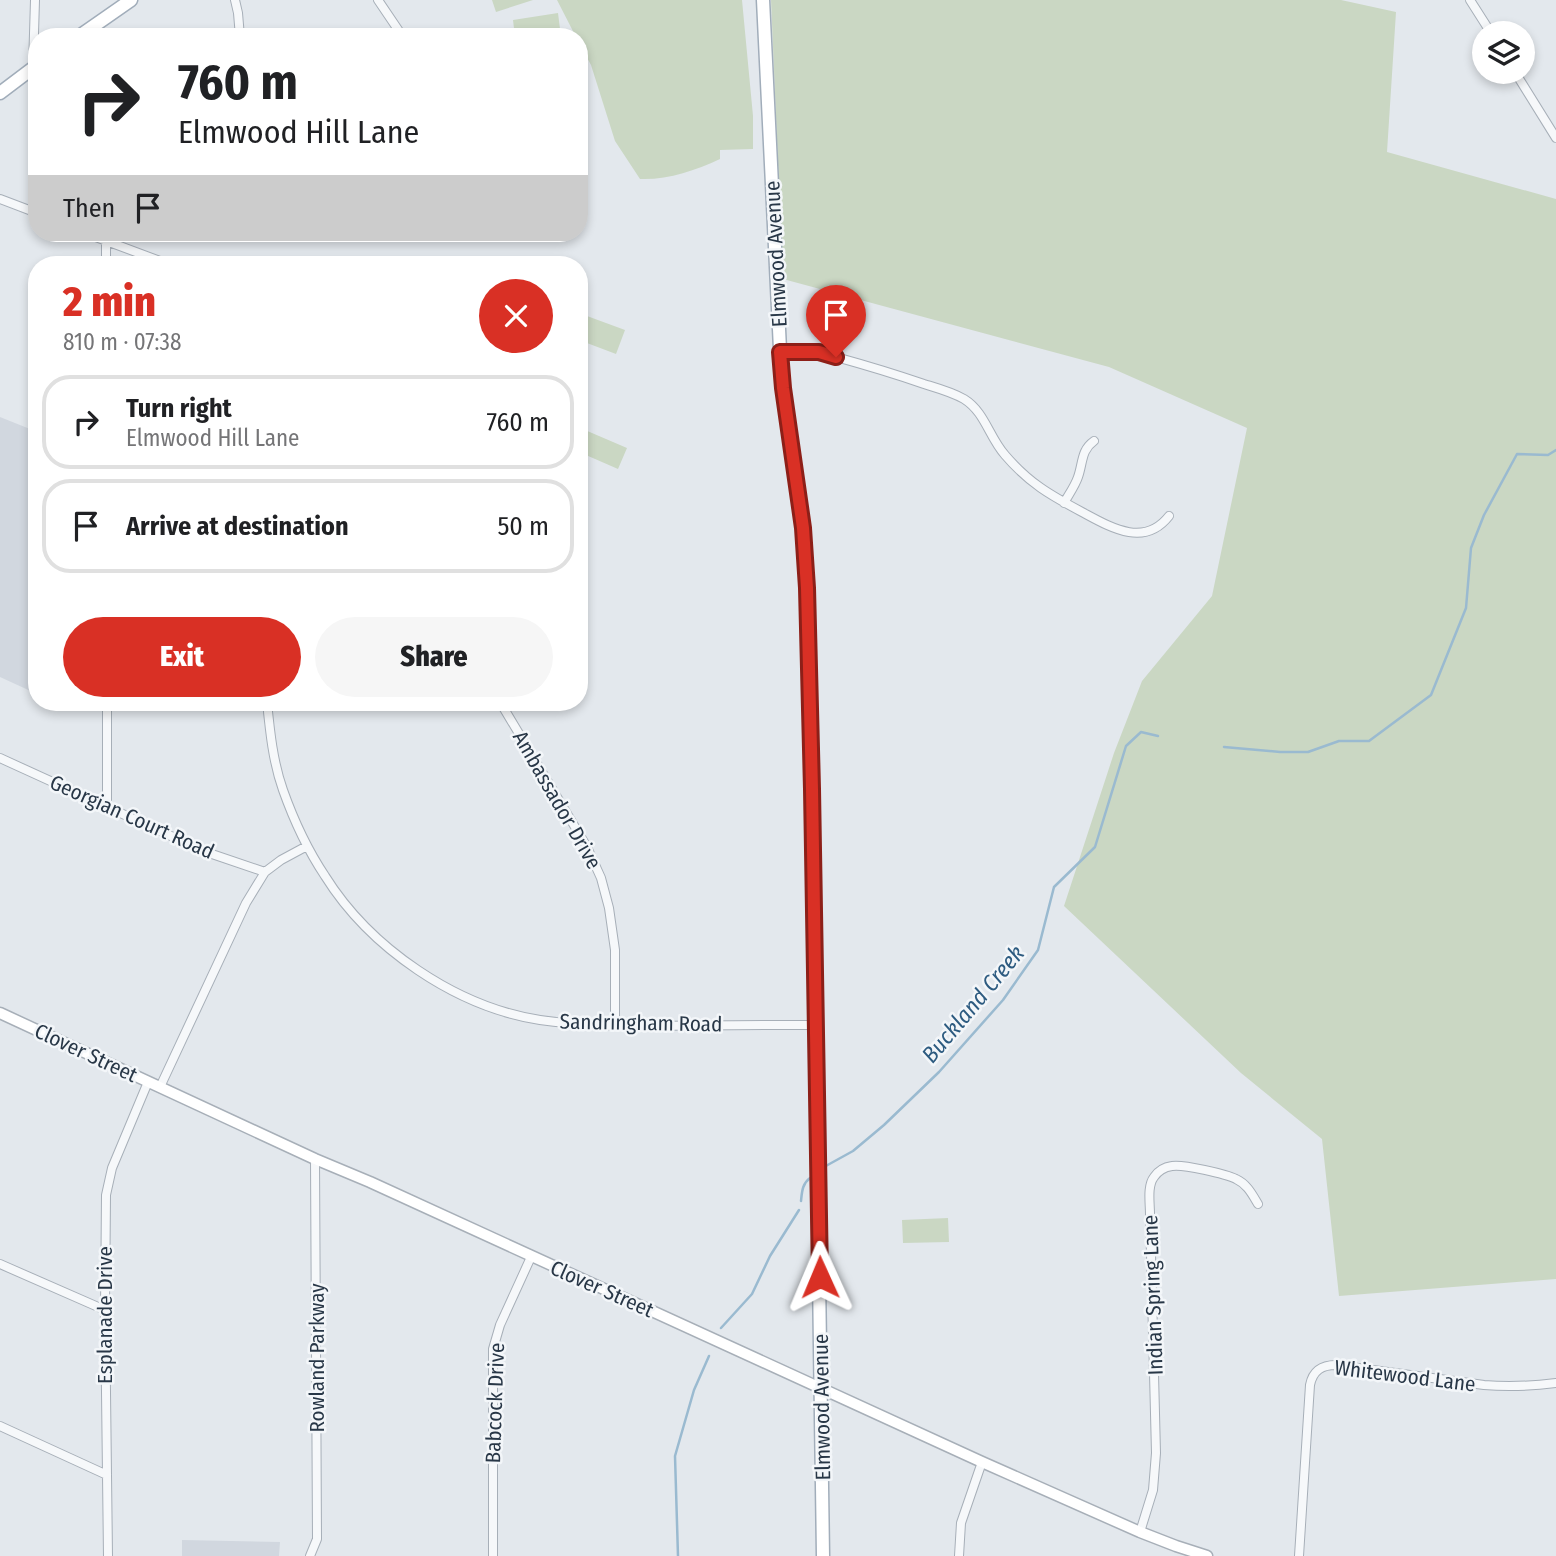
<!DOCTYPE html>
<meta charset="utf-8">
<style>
body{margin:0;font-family:"Fira Sans Condensed",sans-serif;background:#f6f6f6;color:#202124;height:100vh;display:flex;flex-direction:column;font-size:26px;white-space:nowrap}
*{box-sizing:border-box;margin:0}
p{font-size:23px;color:#757577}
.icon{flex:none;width:38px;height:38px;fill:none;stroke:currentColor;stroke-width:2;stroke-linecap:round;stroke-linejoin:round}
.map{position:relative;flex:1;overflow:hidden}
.side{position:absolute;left:28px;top:256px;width:560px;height:455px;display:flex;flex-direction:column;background:#fff;border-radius:28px;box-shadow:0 4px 10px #0003}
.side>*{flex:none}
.banner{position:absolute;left:28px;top:28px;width:560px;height:214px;border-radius:28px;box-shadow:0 4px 10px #0003;background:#fff;color:#202124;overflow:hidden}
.tools{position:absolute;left:1472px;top:21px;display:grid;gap:14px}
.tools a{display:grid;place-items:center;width:63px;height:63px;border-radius:50%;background:#fff;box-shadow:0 4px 10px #0003;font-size:35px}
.pin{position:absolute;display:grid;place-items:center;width:60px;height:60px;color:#fff;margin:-72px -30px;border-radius:50% 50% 50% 0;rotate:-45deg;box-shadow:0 0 7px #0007}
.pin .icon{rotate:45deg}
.me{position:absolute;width:77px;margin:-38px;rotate:359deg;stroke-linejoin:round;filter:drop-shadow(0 0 5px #0008)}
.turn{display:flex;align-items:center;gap:24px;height:147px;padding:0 35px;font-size:32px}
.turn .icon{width:91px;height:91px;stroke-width:2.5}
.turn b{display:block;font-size:49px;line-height:60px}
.then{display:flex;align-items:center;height:66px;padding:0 35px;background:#0003;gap:14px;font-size:26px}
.round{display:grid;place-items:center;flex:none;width:74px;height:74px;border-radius:37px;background:#f6f6f6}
.headline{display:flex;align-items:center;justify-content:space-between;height:119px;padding:0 35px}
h1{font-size:42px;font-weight:800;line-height:52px;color:#d93025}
.button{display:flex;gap:14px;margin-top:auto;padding:14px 35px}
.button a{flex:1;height:80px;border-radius:42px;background:#d93025;color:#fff;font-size:28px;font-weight:800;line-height:80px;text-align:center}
.button a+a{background:#f6f6f6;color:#202124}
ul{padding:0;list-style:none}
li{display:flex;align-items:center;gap:21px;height:94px;margin:0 14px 10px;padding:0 21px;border:4px solid #e0e0e0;border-radius:28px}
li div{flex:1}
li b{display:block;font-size:26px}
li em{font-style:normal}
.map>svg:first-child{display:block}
</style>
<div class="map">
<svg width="1556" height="1556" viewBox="0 0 1556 1556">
<rect width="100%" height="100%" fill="#e3e8ed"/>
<path fill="#d1d7df" d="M0,417l35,14 2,263 -37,-17z
M182,1540l98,2 -1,14h-97z"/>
<path fill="#cad7c3" d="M492,0h41l-37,12z
M557,0h185l11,116v33l-33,1v9c-26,12 -52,21 -80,20l-25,-38 -24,-76 -12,-22v-6h-3z
M771,0h570l55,12 -9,140 169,47v1080l-217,17 -17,-157 -81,-66 -177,-167 50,-153 28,-72 70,-85 35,-168 -138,-61 -326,-88z
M558,13l3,24h-46l-2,-17z
M587,316l38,14 -9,24 -37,-14z
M585,430l42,18 -9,21 -39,-17v-7z
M948,1218l1,24 -46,1 -1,-23z"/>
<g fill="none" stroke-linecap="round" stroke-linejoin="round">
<path stroke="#9abad0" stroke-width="2.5" d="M1224,747l56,5h28l31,-11h30l62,-46 35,-87 5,-60 13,-33 33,-61 31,1 8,-5
M824,1167l29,-16 31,-26 55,-53 64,-72 35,-50 16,-63 41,-40 31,-101 15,-14 17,4
M801,1201c1,-9 1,-17 9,-23
M721,1328l31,-34 18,-38 29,-46
M678,1556l-3,-100 19,-66 15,-34"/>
<defs>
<path id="street" d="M235,0l3,13 2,24
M378,0l25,37
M1470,0l21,33
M33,67l2,-67
M1515,72l41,66
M0,199l37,14
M85,233l83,31
M106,241v23
M780,352h39l17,5c29,8 59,17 88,27 13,4 28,8 40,15 21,13 25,38 41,56 24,28 45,40 77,57 28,15 62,36 87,4
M1064,503c5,-9 11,-17 14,-26 5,-14 3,-27 16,-36
M107,702v106
M267,702c3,30 6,60 16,88 11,31 24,59 42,86 45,72 131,131 215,144 40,6 81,6 122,6 51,-1 102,-1 154,-1
M500,702l87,145 14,31 8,30 6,42v76
M0,758l206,94 59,20
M160,1087l86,-184 19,-31 16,-12 26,-14
M0,1264l105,46
M0,1426l107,49
M1140,1532l13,-42 3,-37 -6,-239c0,-11 -3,-28 4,-37 4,-6 11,-10 18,-11 11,-2 54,8 64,13 11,5 16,15 22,25
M108,1556l-3,-246 1,-115 6,-27 36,-86
M310,1556l7,-17 -2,-380
M493,1556v-207l7,-24 31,-68
M959,1556l2,-33 21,-61
M1299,1556l11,-171c3,-15 12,-20 26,-20l148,20c24,2 48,1 72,-2"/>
<path id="secondary" d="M0,1013l315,146 55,23 612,280 158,70 36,14 31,10"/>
<path id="primary" d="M763,0l18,370 20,141 6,77 5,201 11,767
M78,37l53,-37
M0,93l37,-28"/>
</defs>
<use href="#street" stroke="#a7afb8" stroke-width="10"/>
<use href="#secondary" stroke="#a7afb8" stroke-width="13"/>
<use href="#primary" stroke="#a1adba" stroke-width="15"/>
<use href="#street" stroke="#f6f8fa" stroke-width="8"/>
<use href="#secondary" stroke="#fff" stroke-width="10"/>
<use href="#primary" stroke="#fff" stroke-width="12"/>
</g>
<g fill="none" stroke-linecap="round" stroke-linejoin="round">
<defs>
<path id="route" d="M820,1277l-8,-488 -5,-201 -4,-60 -20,-140 -3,-36h39l17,5"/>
</defs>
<use href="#route" stroke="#8d1f18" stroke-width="18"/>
<use href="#route" stroke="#d93025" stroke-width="12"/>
</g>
<g text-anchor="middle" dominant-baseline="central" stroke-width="5" stroke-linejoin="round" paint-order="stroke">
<g font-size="21" fill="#283747" stroke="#f3f6f9">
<text transform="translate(776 254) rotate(-93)">Elmwood Avenue</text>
<text transform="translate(557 800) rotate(60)">Ambassador Drive</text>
<text transform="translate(132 817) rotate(24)">Georgian Court Road</text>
<text transform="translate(641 1023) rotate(1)">Sandringham Road</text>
<text transform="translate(86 1053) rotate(25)">Clover Street</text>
<text transform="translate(602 1289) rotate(24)">Clover Street</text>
<text transform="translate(1153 1295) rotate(-92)">Indian Spring Lane</text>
<text transform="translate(105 1315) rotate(-90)">Esplanade Drive</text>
<text transform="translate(317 1358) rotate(-90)">Rowland Parkway</text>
<text transform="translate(1405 1376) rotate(7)">Whitewood Lane</text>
<text transform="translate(495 1403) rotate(-88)">Babcock Drive</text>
<text transform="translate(822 1407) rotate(-91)">Elmwood Avenue</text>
</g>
<g font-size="23" font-style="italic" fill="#2d5b80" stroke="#f3f6f9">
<text transform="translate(973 1004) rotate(-50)">Buckland Creek</text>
</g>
</g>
</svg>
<div class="tools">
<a><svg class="icon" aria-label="layers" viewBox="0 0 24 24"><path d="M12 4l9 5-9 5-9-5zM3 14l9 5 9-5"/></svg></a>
</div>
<div class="pin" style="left:836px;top:357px;background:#d93025"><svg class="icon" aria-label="arrive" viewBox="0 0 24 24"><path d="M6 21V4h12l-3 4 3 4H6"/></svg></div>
<svg class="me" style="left:820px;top:1277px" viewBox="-20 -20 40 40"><path d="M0-17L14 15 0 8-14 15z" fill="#d93025" stroke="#fff" stroke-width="4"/></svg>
<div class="banner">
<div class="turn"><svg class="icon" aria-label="right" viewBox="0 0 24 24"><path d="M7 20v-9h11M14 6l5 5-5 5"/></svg><div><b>760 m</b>Elmwood Hill Lane</div></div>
<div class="then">Then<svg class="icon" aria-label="arrive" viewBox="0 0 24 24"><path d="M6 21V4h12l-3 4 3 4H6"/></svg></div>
</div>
<section class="side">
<div class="headline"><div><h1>2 min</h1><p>810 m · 07:38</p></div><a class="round" style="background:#d93025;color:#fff"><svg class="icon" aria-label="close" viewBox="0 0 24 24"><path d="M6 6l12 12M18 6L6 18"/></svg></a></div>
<ul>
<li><svg class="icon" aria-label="right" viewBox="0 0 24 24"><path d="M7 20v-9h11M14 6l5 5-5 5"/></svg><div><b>Turn right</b><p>Elmwood Hill Lane</p></div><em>760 m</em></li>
<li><svg class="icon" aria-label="arrive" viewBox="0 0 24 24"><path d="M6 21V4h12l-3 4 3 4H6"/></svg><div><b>Arrive at destination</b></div><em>50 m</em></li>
</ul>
<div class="button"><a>Exit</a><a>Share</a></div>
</section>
</div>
